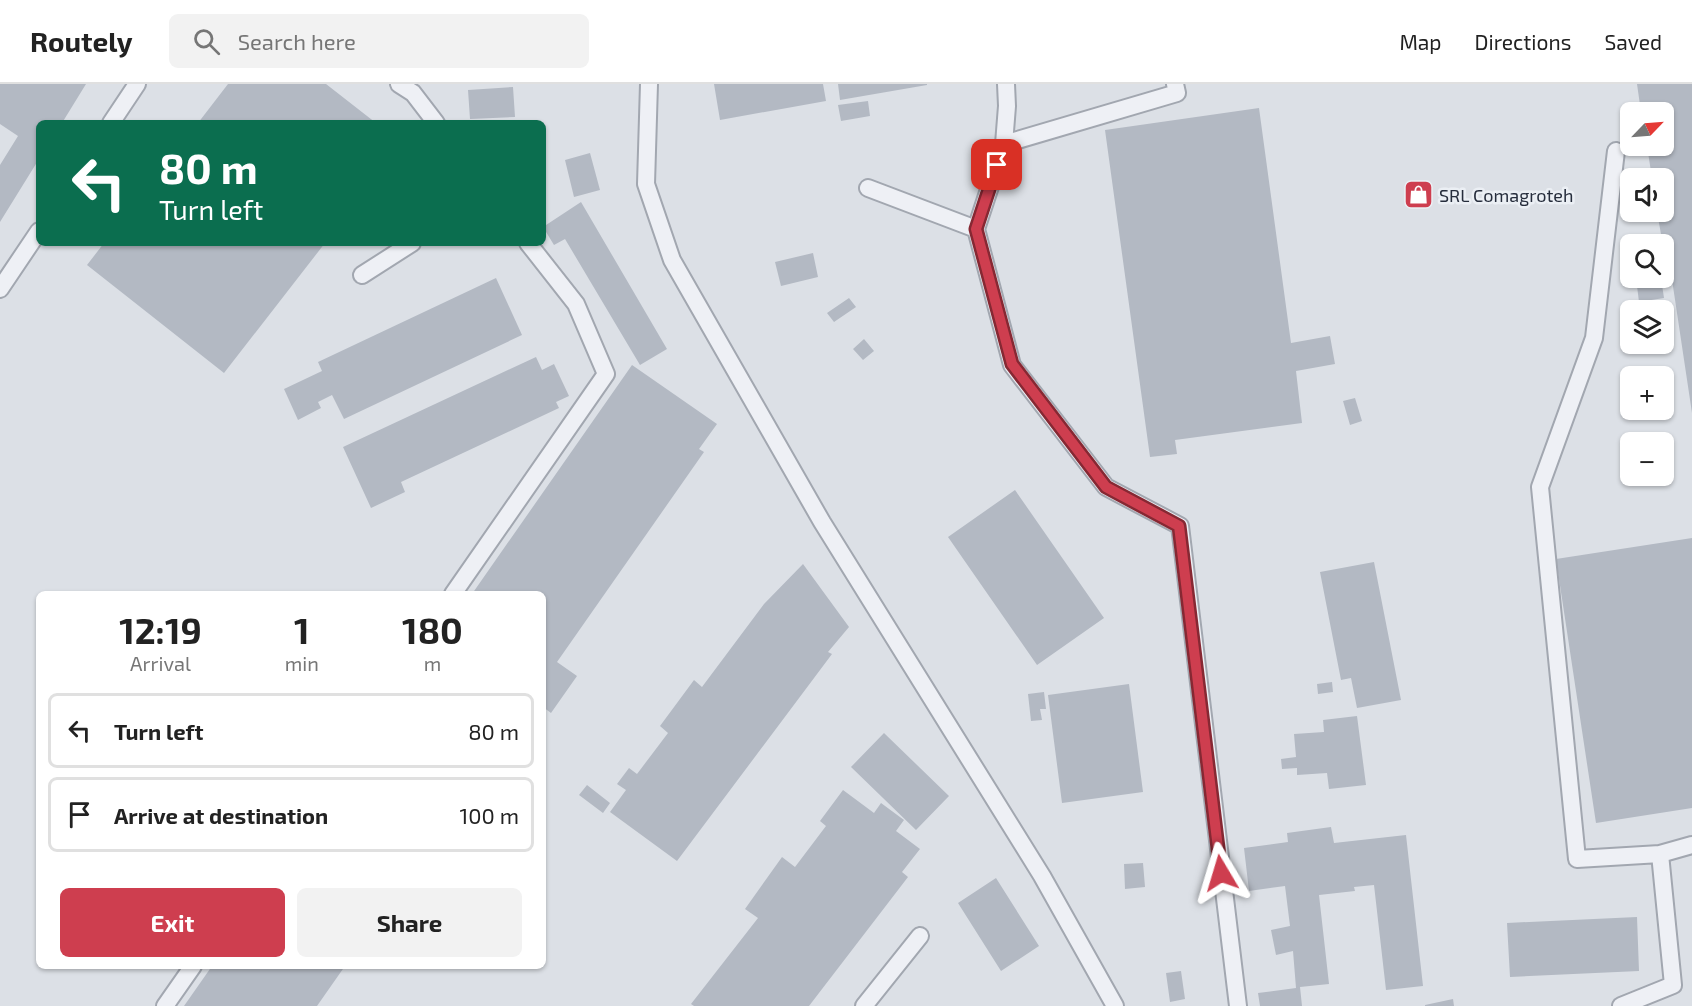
<!DOCTYPE html>
<meta charset="utf-8">
<style>
body{margin:0;font-family:"Exo 2",sans-serif;background:#f2f2f2;color:#222;height:100vh;display:flex;flex-direction:column;font-size:22px;white-space:nowrap}
*{box-sizing:border-box;margin:0}
p{font-size:20px;color:#767676}
.icon{flex:none;width:33px;height:33px;fill:none;stroke:currentColor;stroke-width:2;stroke-linecap:round;stroke-linejoin:round}
.map{position:relative;flex:1;overflow:hidden}
.panel{position:absolute;left:36px;top:507px;width:510px;height:378px;display:flex;flex-direction:column;background:#fff;border-radius:9px;box-shadow:0 2px 4px #0004}
.panel>*{flex:none}
.top-card{position:absolute;left:36px;top:36px;width:510px;height:126px;border-radius:9px;box-shadow:0 2px 4px #0004;background:#0b6e4f;color:#fff;overflow:hidden}
.needle{width:39px;rotate:65deg}
.fabs{position:absolute;left:1620px;top:18px;display:grid;gap:12px}
.fabs a{display:grid;place-items:center;width:54px;height:54px;border-radius:9px;background:#fff;box-shadow:0 2px 4px #0004;font-size:30px}
.pin{position:absolute;display:grid;place-items:center;width:51px;height:51px;color:#fff;margin:-26px;border-radius:12px;box-shadow:0 3px 9px #0006}
.me{position:absolute;width:66px;margin:-33px;rotate:353deg;stroke-linejoin:round;filter:drop-shadow(0 0 4px #0008)}
.turn{display:flex;align-items:center;gap:21px;height:126px;padding:0 24px;font-size:27px}
.turn .icon{width:78px;height:78px;stroke-width:2.5}
.turn b{display:block;font-size:42px;line-height:51px}
.eta{display:flex;justify-content:space-evenly;align-items:center;height:102px;text-align:center}
.eta b{font-size:36px;font-weight:700;line-height:42px}
.cta{display:flex;gap:12px;margin-top:auto;padding:12px 24px}
.cta a{flex:1;height:69px;border-radius:9px;background:#ce3e4f;color:#fff;font-size:24px;font-weight:700;line-height:69px;text-align:center}
.cta a+a{background:#f2f2f2;color:#222}
ul{padding:0;list-style:none}
li{display:flex;align-items:center;gap:18px;height:75px;margin:0 12px 9px;padding:0 12px;border:3px solid #e0e0e0;border-radius:9px}
li div{flex:1}
li b{display:block;font-size:22px}
li em{font-style:normal}
header{display:flex;align-items:center;gap:36px;box-sizing:border-box;height:84px;padding:0 30px;background:#fff;border-bottom:2px solid #e0e0e0}
header strong{font-size:28px}
nav{display:flex;gap:33px;margin-inline-start:auto;font-size:21px}
.search{width:420px;height:54px;background:#f2f2f2;display:flex;align-items:center;gap:15px;box-sizing:border-box;padding:0 21px;border-radius:9px;color:#767676;font-size:22px}
.map>svg:first-child{display:block}
</style>
<header>
<strong>Routely</strong>
<div class="search"><svg class="icon" aria-label="search" viewBox="0 0 24 24"><circle cx="10" cy="10" r="6"/><path d="M15 15l6 6"/></svg>Search here</div>
<nav><a>Map</a><a>Directions</a><a>Saved</a></nav>
</header>
<div class="map">
<svg width="1692" height="922" viewBox="0 0 1692 922">
<rect width="100%" height="100%" fill="#dce0e6"/>
<path fill="#b3b9c3" d="M0,0h86l-24,39h-23v36l-39,63v-57l18,-29 -18,-12z
M228,0h98l50,39h-178z
M714,0h109l3,17 -106,19z
M838,0h89v1l-87,15z
M1637,0h55v329l-21,-140h-3l-11,-61h7v-34h-12l-5,-32h17v-34h-23z
M513,3l2,30 -45,2 -2,-29z
M868,17l2,15 -29,5 -3,-16z
M1259,24l32,235 39,-7 5,28 -39,7 6,52 -127,17 2,14 -27,3 -45,-327z
M590,69l10,37 -26,7 -9,-37z
M581,118l86,147 -27,16 -75,-126 -11,6 -11,-18z
M104,159h221l-101,130 -137,-108z
M813,169l5,24 -37,9 -6,-24z
M496,194l26,57 -178,84 -12,-24 -14,7 3,6 -23,12 -14,-31 38,-18 -4,-9z
M1636,194h25l3,20 -25,4z
M849,214l7,9 -22,15 -7,-9z
M864,255l10,12 -11,9 -10,-11z
M536,273l6,13 12,-6 15,32 -13,6 3,6 -158,74 4,10 -34,16 -28,-61z
M632,281l85,59 -18,25 5,3 -147,210 20,14 -26,37 -8,-6v-113h-71z
M1355,314l7,23 -12,4 -7,-24z
M1015,406l89,128 -67,47 -89,-128z
M1692,454v270l-96,15 -40,-264z
M1374,478l27,138 -44,8 -6,-30 -10,2 -21,-108z
M803,480l46,63 -21,25 4,2 -155,207 -67,-49 16,-22 -9,-6 12,-16 8,6 31,-41 -8,-7 34,-46 8,7 62,-83z
M1332,598l1,10 -15,2 -1,-10z
M1129,600l14,108 -81,11 -14,-108z
M1044,608l2,17h-6l2,11 -11,1 -3,-27z
M1357,632l9,69 -37,4 -2,-16 -30,2v-7l-15,1 -1,-10 15,-2 -2,-23 30,-2 -1,-12z
M884,649l65,63 -33,34 -65,-63z
M587,701l23,18 -7,10 -24,-18z
M843,706l31,23 7,-10 23,17 -8,11 24,18 -18,23 6,5 -99,129h-115l-3,-2 67,-86 -13,-9 37,-52 13,10 31,-41 -6,-5z
M1331,743l3,16 72,-8 17,151 -37,4 -12,-105 -20,2 1,4 -36,4 10,89 -29,3 2,19h-42l-2,-13 38,-5 -3,-37 -17,4 -5,-25 19,-4 -5,-40 -36,5 -5,-43 44,-6 -1,-9z
M1143,779l2,24 -20,2 -1,-25z
M996,794l43,68 -38,25 -43,-68z
M1637,833l2,54 -129,6 -3,-54z
M212,882h133l-28,40h-133z
M1181,887l4,28 -15,3 -4,-29z
M1453,915l1,7h-29v-1z"/>
<g fill="none" stroke-linecap="round" stroke-linejoin="round">
<defs>
<path id="service" d="M399,0l14,9 23,30
M649,0l-3,100 26,76 150,262 220,354 73,130
M1006,0l1,22 -3,38 -28,85 36,136 94,122 74,39 58,480
M111,39l26,-39
M1004,60l173,-51 -2,-9
M1616,67l-22,187 -54,149 37,372 83,-5
M868,104l108,41
M362,191l50,-32
M0,205l39,-58
M453,510l153,-220 -30,-70 -48,-61
M165,922l28,-40
M864,922l56,-70
M1621,922l52,-21 -13,-131 32,-9"/>
</defs>
<use href="#service" stroke="#a2a7b0" stroke-width="20"/>
<use href="#service" stroke="#eef0f5" stroke-width="16"/>
</g>
<g fill="none" stroke-linecap="round" stroke-linejoin="round">
<defs>
<path id="route" d="M997,81l-21,64 36,135 94,123 73,39 42,347"/>
</defs>
<use href="#route" stroke="#862833" stroke-width="15"/>
<use href="#route" stroke="#ce3e4f" stroke-width="10"/>
</g>
<defs>
<symbol id="shop-square" viewBox="-11 -11 22 22"><rect x="-9" y="-9" width="18" height="18" rx="4" fill="#ce3e4f" stroke="#ebeff4"/><path d="M-5-2.5h2.3a2.7 3.5 0 0 1 5.4 0H5L5.5 6h-11ZM-1.5-2.5h3a1.5 2.3 0 0 0-3 0Z" fill="#fff"/></symbol>
</defs>
<g fill-rule="evenodd">
<use href="#shop-square" x="1402" y="94" width="33" height="33"/>
</g>
<g text-anchor="middle" dominant-baseline="central" stroke-width="5" stroke-linejoin="round" paint-order="stroke">
<g font-size="18" fill="#262d3c" stroke="#ebeff4" text-anchor="start">
<text x="1439" y="111">SRL Comagroteh</text>
</g>
</g>
</svg>
<div class="fabs">
<a><svg class="needle" viewBox="-14 -14 28 28"><path d="M0-13l5 13h-10z" fill="#e53935"/><path d="M0 13l5-13h-10z" fill="#767676"/></svg></a>
<a><svg class="icon" aria-label="sound" viewBox="0 0 24 24"><path d="M4 9h4l5-4v14l-5-4H4zM17 9q2 3 0 6"/></svg></a>
<a><svg class="icon" aria-label="search" viewBox="0 0 24 24"><circle cx="10" cy="10" r="6"/><path d="M15 15l6 6"/></svg></a>
<a><svg class="icon" aria-label="layers" viewBox="0 0 24 24"><path d="M12 4l9 5-9 5-9-5zM3 14l9 5 9-5"/></svg></a>
<a>+</a>
<a>−</a>
</div>
<div class="pin" style="left:997px;top:81px;background:#d93025"><svg class="icon" aria-label="arrive" viewBox="0 0 24 24"><path d="M6 21V4h12l-3 4 3 4H6"/></svg></div>
<svg class="me" style="left:1221px;top:789px" viewBox="-20 -20 40 40"><path d="M0-17L14 15 0 8-14 15z" fill="#ce3e4f" stroke="#fff" stroke-width="4"/></svg>
<div class="top-card">
<div class="turn"><svg class="icon" aria-label="left" viewBox="0 0 24 24"><path d="M17 20v-9H6M10 6l-5 5 5 5"/></svg><div><b>80 m</b>Turn left</div></div>
</div>
<section class="panel">
<div class="eta">
<div><b>12:19</b><p>Arrival</p></div>
<div><b>1</b><p>min</p></div>
<div><b>180</b><p>m</p></div>
</div>
<ul>
<li><svg class="icon" aria-label="left" viewBox="0 0 24 24"><path d="M17 20v-9H6M10 6l-5 5 5 5"/></svg><div><b>Turn left</b></div><em>80 m</em></li>
<li><svg class="icon" aria-label="arrive" viewBox="0 0 24 24"><path d="M6 21V4h12l-3 4 3 4H6"/></svg><div><b>Arrive at destination</b></div><em>100 m</em></li>
</ul>
<div class="cta"><a>Exit</a><a>Share</a></div>
</section>
</div>
